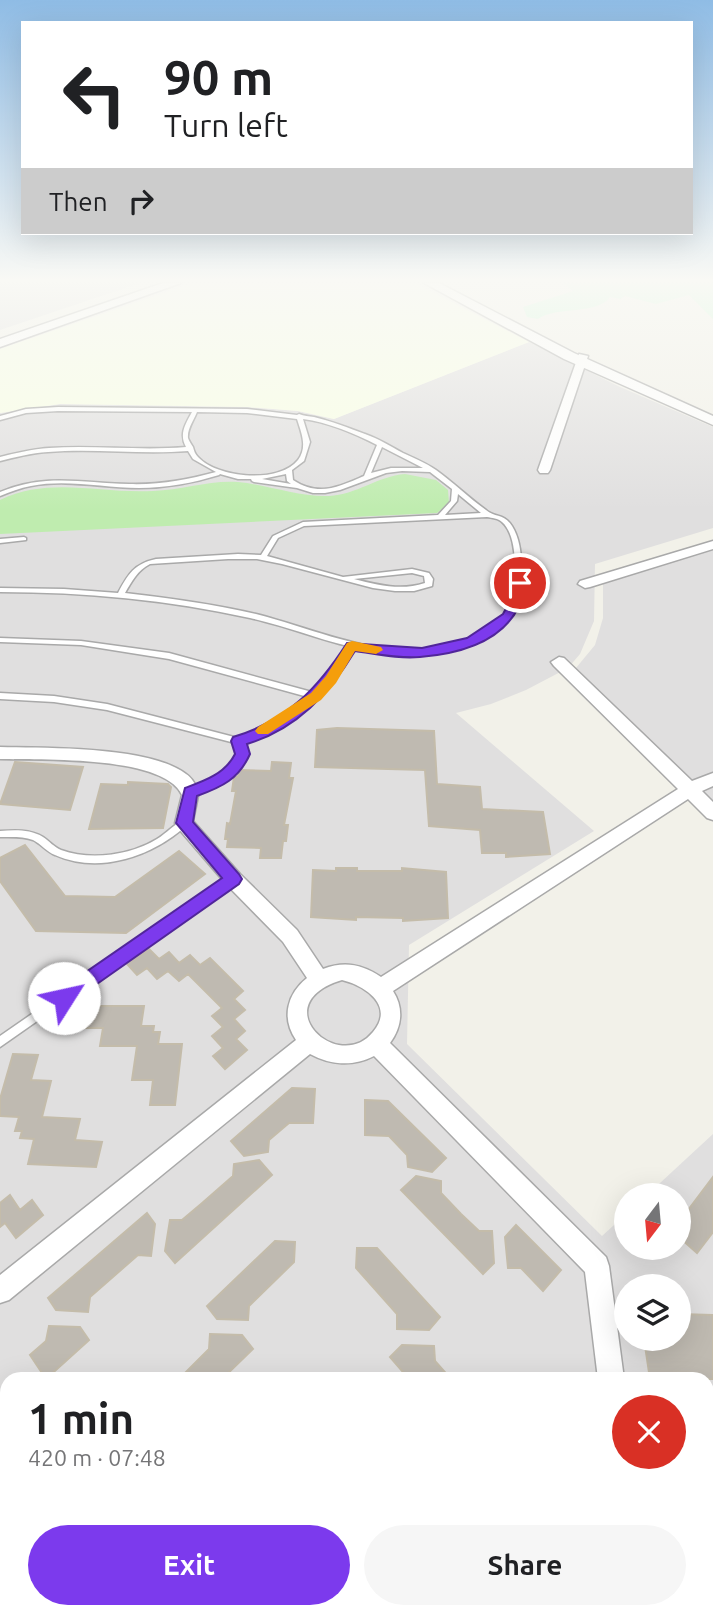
<!DOCTYPE html>
<meta charset="utf-8">
<style>
body{margin:0;font-family:Ubuntu,sans-serif;background:#f6f6f6;color:#202124;height:100vh;display:flex;flex-direction:column;font-size:26px;white-space:nowrap}
*{box-sizing:border-box;margin:0}
p{font-size:23px;color:#757577}
.icon{flex:none;width:38px;height:38px;fill:none;stroke:currentColor;stroke-width:2;stroke-linecap:round;stroke-linejoin:round}
.map{position:relative;flex:1;overflow:hidden}
.details{position:absolute;left:0px;top:1372px;width:714px;height:247px;display:flex;flex-direction:column;background:#fff;border-radius:21px 21px 0 0;box-shadow:0 7px 28px #0002}
.details>*{flex:none}
.banner{position:absolute;left:21px;top:21px;width:672px;height:214px;border-radius:0px;box-shadow:0 7px 28px #0002;background:#fff;color:#202124;overflow:hidden}
.needle{width:46px;rotate:196deg}
.tools{position:absolute;left:614px;top:1183px;display:grid;gap:14px}
.tools a{display:grid;place-items:center;width:77px;height:77px;border-radius:50%;background:#fff;box-shadow:0 7px 28px #0002;font-size:35px}
.pin{position:absolute;display:grid;place-items:center;width:60px;height:60px;color:#fff;margin:-30px;border:4px solid #fff;border-radius:50%;box-shadow:0 2px 7px #0007}
.me{position:absolute;width:77px;margin:-38px;rotate:55deg;stroke-linejoin:round;filter:drop-shadow(0 0 5px #0008)}
.turn{display:flex;align-items:center;gap:24px;height:147px;padding:0 28px;font-size:32px}
.turn .icon{width:91px;height:91px;stroke-width:2.5}
.turn b{display:block;font-size:49px;line-height:60px}
.then{display:flex;align-items:center;height:66px;padding:0 28px;background:#0003;gap:14px;font-size:26px}
.round{display:grid;place-items:center;flex:none;width:74px;height:74px;border-radius:37px;background:#f6f6f6}
.headline{display:flex;align-items:center;justify-content:space-between;height:119px;padding:0 28px}
h1{font-size:42px;font-weight:700;line-height:52px}
.cta{display:flex;gap:14px;margin-top:auto;padding:14px 28px}
.cta a{flex:1;height:80px;border-radius:42px;background:#7c3aed;color:#fff;font-size:28px;font-weight:700;line-height:80px;text-align:center}
.cta a+a{background:#f6f6f6;color:#202124}
.map>svg:first-child{display:block}
</style>
<div class="map">
<svg width="713" height="1618" viewBox="0 0 713 1618">
<rect width="100%" height="100%" fill="#f2f1e9"/>
<path fill="#e0dfdf" fill-rule="evenodd" d="M0,283h140l-140,47z
M529,342l91,45 93,40v101l-118,36 -1,57 -14,33 -12,14 -42,22 -35,14 -35,9 138,118 -185,114 -2,99 195,192 24,-22v34h53v-53h-32l66,-61v484h-713v-1205l60,-9 188,3 50,4 36,8zM626,1286h53v53h-53zM7,1379h700v233h-700z
M713,545v268l-142,-139 24,-29 8,-27v-39z"/>
<path fill="#f9ffe5" d="M193,283h222l114,59 -195,77 -36,-8 -50,-4 -188,-3 -60,9v-64z"/>
<path fill="#bfecaf" d="M405,474l31,6 12,10 1,13 -12,10 -437,21v-34c50,-24 100,-6 153,-9 29,-1 57,-11 85,-9 31,3 60,15 91,14 27,-1 49,-20 76,-22z"/>
<path fill="#c7fbd7" d="M563,283h150v36l-24,-24 -33,9 -31,-8 -5,3 -10,-2c-12,18 -54,9 -72,22l-11,-2 -4,-10 50,-16z"/>
<path fill="#bfbab1" stroke="#c4bcaa" stroke-width="2" d="M337,728l97,3 3,53 43,3 2,22 61,3 7,42 -44,3v-4h-24l-2,-23 -51,-4 -4,-56 -110,-3 2,-37z
M15,762l68,5 -13,43 -70,-6z
M272,762l19,1 -2,15h4l-9,47h4l-2,16h-3l-2,17h-21l1,-10 -34,-1 1,-8h-3l2,-16 3,1 6,-33h-4l2,-14h4l1,-7 32,1z
M128,782l40,2 3,3 -8,41 -74,1 12,-45 27,1z
M25,845l40,51 50,1 64,-46 26,23 -79,59 -90,-2 -36,-50v-23z
M336,868h21v3h45v-3l44,4 2,46 -45,3v-3l-47,-1v3l-45,-3 2,-47 23,1z
M149,949l10,10 10,-7 10,11 11,-8 10,10 10,-7 33,33 -9,8 11,11 -11,9 11,12 -9,8 11,11 -22,19 -12,-13 10,-8 -11,-12 11,-9 -11,-11 10,-8 -34,-34 -9,7 -11,-10 -11,8 -10,-11 -10,7 -10,-11z
M82,1006h62l-3,20h13l-1,6h7l-2,12h24l-7,61h-25l3,-25h-21l5,-34h-37l3,-18h-25z
M13,1054l25,1 -7,25 20,1 -9,36 38,2 -5,21 27,2 -6,25 -68,-3 6,-25 -14,-1 2,-7h-7l4,-14 -19,-1v-17z
M292,1088l23,1 -2,34h-24l-20,17 -1,12 -24,4 -13,-15z
M365,1100l23,1 58,57 -14,14 -24,-5 -1,-12 -18,-19 -24,-1z
M259,1160l13,15 -97,88 -10,-12 5,-31h12l19,-16 32,-28 1,-12z
M416,1176l25,5v12l20,21 18,17h13l2,32 -11,11 -82,-84z
M713,1177v55l-16,21 -18,-16v-15z
M10,1195l10,15 12,-10 11,15 -27,23 -11,-15 -5,4v-24z
M147,1213l8,11 -4,32 -13,-1 -48,42 -2,15 -32,-2 -8,-12z
M516,1225l45,45 -18,21 -22,-23h-13l-3,-31z
M275,1241l20,1 -1,20 -45,44 -1,14 -31,-1 -10,-13z
M357,1248h20l63,69 -11,13 -32,-1v-15l-41,-46z
M679,1314l34,1v64h-63l-6,-40h35z
M49,1326l31,1 9,13 -43,39 -16,-24 16,-14z
M210,1334l32,1 11,14 -31,30h-43l30,-30z
M402,1345l32,1 1,15 16,18h-42l-19,-22z"/>
<g fill="none" stroke-linecap="round" stroke-linejoin="round">
<defs>
<path id="service" d="M58,407l189,2 50,6 2,-1c5,2 10,2 15,3 17,4 35,11 51,17 14,5 25,12 38,19 11,5 23,10 33,17 17,12 33,28 50,40 9,8 18,3 26,16 9,14 10,35 9,52 0,12 -2,25 -8,36 -28,45 -113,45 -159,34l-22,32 -13,15v3l-4,1c-21,20 -44,34 -72,43l4,12c-14,25 -31,32 -57,41l-3,-1 -1,-2 1,-2c21,-8 40,-16 52,-36l-4,-11 -128,-33 -53,-8 -54,-3v-6l54,3 53,8 131,34 34,-14 15,-10 21,-17 -139,-38 -88,-14 -81,-3v-4l81,3 88,12 143,39 15,-16 21,-30c-33,-8 -65,-21 -98,-28 -82,-18 -166,-26 -250,-26v-4l64,1 54,4c10,-19 16,-29 38,-34l82,-5 23,1 12,-19 30,-14 135,-7 13,-14 1,-12 -22,-17 -28,-1 -16,2 -46,17 -15,3h-12l-16,-5 -43,-6 -2,-1 -1,-2h-13l-18,-5 -1,1c-26,8 -53,13 -80,13 -36,0 -72,-9 -108,-2 -11,2 -21,6 -31,10v-4c46,-19 82,-9 129,-8 30,1 58,-4 87,-12l-23,-13 -5,-8c-47,4 -93,-3 -140,1 -17,1 -32,5 -48,9v-4c16,-4 32,-8 49,-9 46,-3 92,3 137,-1 -7,-13 -1,-22 6,-35l-134,-1 -32,2 -26,7v-4l26,-7zM197,412l50,1 50,6c4,13 11,28 1,41 -19,24 -81,18 -100,-3 -3,-3 -4,-6 -5,-10 -2,-3 -4,-6 -5,-9 -1,-9 6,-18 9,-26zM303,419c24,3 53,15 74,26l-13,31c-26,11 -45,21 -71,4l-1,-10 12,-9 6,-19zM382,447l41,21h-32l-20,5zM286,474l1,7 4,3 -29,-5zM458,494l23,19 -36,2 12,-14zM487,517c5,1 11,1 15,5 20,17 15,81 -3,99 -18,19 -48,26 -73,28 -59,6 -114,-21 -170,-35 -43,-10 -87,-16 -131,-21 7,-12 12,-22 25,-29l78,-5h29l25,5 91,24 22,3h19l18,-5 1,-7 -4,-6 -17,-4 -69,8 -76,-21 11,-18 26,-12zM412,573l12,3 1,7c-24,8 -47,2 -71,-4z
M24,537l2,1v2l-26,3v-4z
M184,820l3,1 1,2 -1,2c-34,31 -87,50 -132,30 -8,-3 -14,-11 -22,-15 -10,-4 -23,-3 -33,-3v-6c14,-1 30,-2 43,6 6,4 11,10 18,13 30,11 70,5 96,-11 10,-6 17,-15 27,-19z
M233,875l3,1 2,3 -2,3 -236,165v-11z"/>
<path id="minor" d="M579,354l9,2 -38,114 -2,3h-8l-2,-3z
M713,541v8l-123,38 -5,1 -7,-4 2,-3z
M559,657l5,1 128,123 21,-8v13l-11,5 11,11v18l-6,-2 -19,-19 -295,192c11,17 9,36 -3,52l216,214 3,9 15,113h-26l-13,-107 -211,-216c-21,11 -44,9 -64,-2l-301,246 -9,3v-28l296,-235c-15,-22 -9,-46 11,-62l-24,-36 -57,-58 -48,-56 -3,-5 7,-28c-18,-40 -143,-35 -182,-36v-12c45,1 150,-1 186,27 5,3 10,11 13,17l-6,30 47,53 57,56 26,39c21,-8 39,-5 58,8l297,-188 -124,-123 -3,-4zM342,980c24,6 53,26 31,52 -35,43 -110,-28 -31,-52z
M624,1612h30l1,6h-30z"/>
<path id="tertiary" d="M163,283h18l-181,64v-8z
M424,283h15l135,70 139,63v9l-149,-66z"/>
</defs>
<use href="#service" stroke="#a9a9a9" stroke-width="3"/>
<use href="#minor" stroke="#a9a9a9" stroke-width="3"/>
<use href="#tertiary" stroke="#a9a9a9" stroke-width="3"/>
<use href="#service" fill="#fff" fill-rule="evenodd"/>
<use href="#minor" fill="#fff" fill-rule="evenodd"/>
<use href="#tertiary" fill="#fff" fill-rule="evenodd"/>
</g>
<linearGradient id="sky" x2="0" y2="1"><stop stop-color="#8fbce5"/><stop offset="0.55" stop-color="#f9f9f5"/><stop offset="1" stop-color="#f9f9f5" stop-opacity="0"/></linearGradient>
<rect width="713" height="510" fill="url(#sky)"/>
<path fill="#7c3aed" stroke="#51269a" stroke-width="2" d="M520,579l6,4c-8,53 -57,70 -106,74 -21,2 -43,-3 -65,-6 -26,43 -58,78 -108,93l3,10c-11,25 -28,33 -53,42l-4,26 46,52 3,5 -3,5 -169,119 -6,3 -7,-3 -3,-5 3,-6 165,-114 -46,-55 9,-35c19,-7 40,-14 50,-34l-4,-13 2,-4c54,-16 85,-49 114,-94l75,5 45,-10 36,-24 7,-13 3,-18z"/>
<path fill="#f59e0b" d="M352,641l29,6 2,3 -7,4 -21,-3 -19,32 -15,17 -53,34h-10l-3,-3 3,-4 53,-34 15,-17 21,-33z"/>
</svg>
<div class="tools">
<a><svg class="needle" viewBox="-14 -14 28 28"><path d="M0-13l5 13h-10z" fill="#e53935"/><path d="M0 13l5-13h-10z" fill="#757577"/></svg></a>
<a><svg class="icon" aria-label="layers" viewBox="0 0 24 24"><path d="M12 4l9 5-9 5-9-5zM3 14l9 5 9-5"/></svg></a>
</div>
<div class="pin" style="left:520px;top:583px;background:#d93025"><svg class="icon" aria-label="arrive" viewBox="0 0 24 24"><path d="M6 21V4h12l-3 4 3 4H6"/></svg></div>
<svg class="me" style="left:64px;top:998px" viewBox="-20 -20 40 40"><circle r="19" fill="#fff"/><path d="M0-13L10 11 0 6-10 11z" fill="#7c3aed"/></svg>
<div class="banner">
<div class="turn"><svg class="icon" aria-label="left" viewBox="0 0 24 24"><path d="M17 20v-9H6M10 6l-5 5 5 5"/></svg><div><b>90 m</b>Turn left</div></div>
<div class="then">Then<svg class="icon" aria-label="right" viewBox="0 0 24 24"><path d="M7 20v-9h11M14 6l5 5-5 5"/></svg></div>
</div>
<section class="details">
<div class="headline"><div><h1>1 min</h1><p>420 m · 07:48</p></div><a class="round" style="background:#d93025;color:#fff"><svg class="icon" aria-label="close" viewBox="0 0 24 24"><path d="M6 6l12 12M18 6L6 18"/></svg></a></div>
<div class="cta"><a>Exit</a><a>Share</a></div>
</section>
</div>
